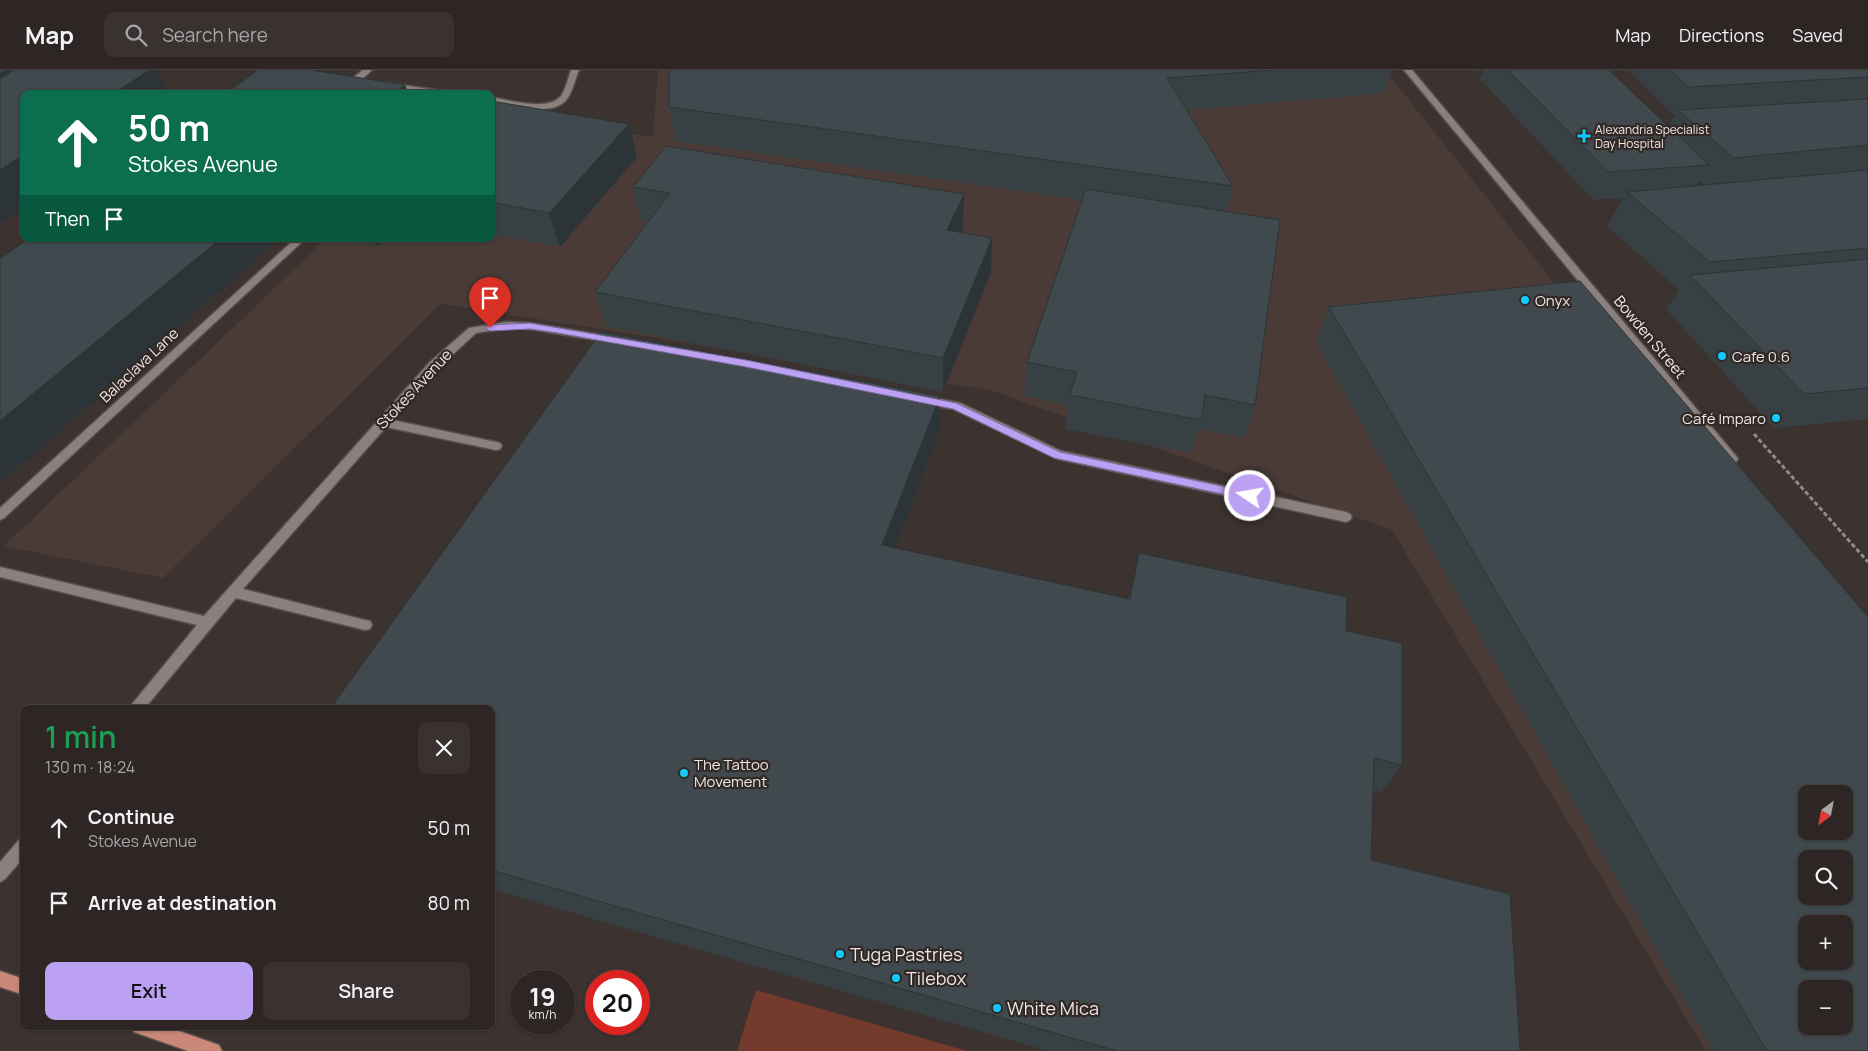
<!DOCTYPE html>
<meta charset="utf-8">
<style>
body{margin:0;font-family:Manrope,sans-serif;background:#393231;color:#f1f3f6;height:100vh;display:flex;flex-direction:column;font-size:19px;white-space:nowrap}
*{box-sizing:border-box;margin:0}
p{font-size:16px;color:#a7a5a6}
.icon{flex:none;width:28px;height:28px;fill:none;stroke:currentColor;stroke-width:2;stroke-linecap:round;stroke-linejoin:round}
.map{position:relative;flex:1;overflow:hidden}
.sheet{position:absolute;left:20px;top:635px;width:475px;height:325px;display:flex;flex-direction:column;background:#2d2624;border-radius:10px;box-shadow:0 1px 4px #0004,0 0 0 1px #484341}
.sheet>*{flex:none}
.banner{position:absolute;left:20px;top:20px;width:475px;height:152px;border-radius:10px;box-shadow:0 1px 4px #0004,0 0 0 1px #484341;background:#0b6e4f;color:#fff;overflow:hidden}
.needle{width:32px;rotate:212deg}
.buttons{position:absolute;left:1798px;top:715px;display:grid;gap:10px}
.buttons a{display:grid;place-items:center;width:55px;height:55px;border-radius:10px;background:#2d2624;box-shadow:0 1px 4px #0004,0 0 0 1px #484341;font-size:25px}
.speed{position:absolute;left:510px;top:900px;display:flex;gap:10px;font-size:25px;font-weight:700;text-align:center}
.speed>*{display:grid;place-content:center;width:65px;height:65px;border-radius:50%;background:#2d2624;box-shadow:0 1px 4px #0004,0 0 0 1px #484341;line-height:1}
.speed small{font-size:12px;font-weight:400}
.speed .limit{border:8px solid #d22;background:#fff;color:#111}
.pin{position:absolute;display:grid;place-items:center;width:42px;height:42px;color:#fff;margin:-51px -21px;border-radius:50% 50% 50% 0;rotate:-45deg;box-shadow:0 0 5px #0007}
.pin .icon{rotate:45deg}
.me{position:absolute;width:55px;margin:-28px;rotate:282deg;stroke-linejoin:round;filter:drop-shadow(0 0 4px #0008)}
.turn{display:flex;align-items:center;gap:18px;height:105px;padding:0 25px;font-size:22px}
.turn .icon{width:65px;height:65px;stroke-width:2.5}
.turn b{display:block;font-size:35px;line-height:42px}
.then{display:flex;align-items:center;height:48px;padding:0 25px;background:#0003;gap:10px;font-size:19px}
.round{display:grid;place-items:center;flex:none;width:52px;height:52px;border-radius:10px;background:#393231}
.overview{display:flex;align-items:center;justify-content:space-between;height:85px;padding:0 25px}
h1{font-size:30px;font-weight:600;line-height:38px;color:#1e9e55}
.primary-button{display:flex;gap:10px;margin-top:auto;padding:10px 25px}
.primary-button a{flex:1;height:58px;border-radius:10px;background:#bca0f2;color:#111;font-size:20px;font-weight:600;line-height:58px;text-align:center}
.primary-button a+a{background:#393231;color:#f1f3f6}
ul{padding:0;list-style:none}
li{display:flex;align-items:center;gap:15px;height:75px;padding:0 25px}
li div{flex:1}
li b{display:block;font-size:19px}
li em{font-style:normal}
header{display:flex;align-items:center;gap:30px;box-sizing:border-box;height:70px;padding:0 25px;background:#2d2624;border-bottom:1px solid #484341}
header strong{font-size:24px}
nav{display:flex;gap:28px;margin-inline-start:auto;font-size:18px}
.search{width:350px;height:45px;background:#393231;display:flex;align-items:center;gap:12px;box-sizing:border-box;padding:0 18px;border-radius:10px;color:#a7a5a6;font-size:19px}
.map>svg:first-child{display:block}
</style>
<header>
<strong>Map</strong>
<div class="search"><svg class="icon" aria-label="search" viewBox="0 0 24 24"><circle cx="10" cy="10" r="6"/><path d="M15 15l6 6"/></svg>Search here</div>
<nav><a>Map</a><a>Directions</a><a>Saved</a></nav>
</header>
<div class="map">
<svg width="1868" height="981" viewBox="0 0 1868 981">
<rect width="100%" height="100%" fill="#3c3230"/>
<path fill="#4a3b37" fill-rule="evenodd" d="M658,0h727l483,607v374h-162l-314,-521 -403,-140 -548,-86 -278,274 -159,-32 322,-307h165v-126l162,24zM1806,724h38v37h-38zM1806,789h38v37h-38zM1806,854h38v37h-38zM1806,919h38v37h-38z"/>
<path fill="#743b2d" d="M756,920l211,61h-230z"/>
<g fill="none" stroke-linecap="round" stroke-linejoin="round">
<defs>
<path id="service" d="M363,0h9l-13,12h-6v-4z
M571,0h8c-4,9 -6,21 -12,29 -15,19 -56,6 -76,3v-5c17,3 58,15 70,-1 5,-7 7,-18 10,-26z
M387,13l65,9 4,2h-22l-44,-7 -4,-2z
M295,169h10l-301,279 -4,2v-12z
M506,252l24,1 84,14 5,3 -5,3 -84,-14 -24,-1 -30,5 -39,36 -45,51 104,22 4,1 2,3 -2,3 -4,1 -110,-23 -143,162 122,31 5,1 2,4 -2,4 -5,1 -129,-32 -92,111h-16l69,-84 -197,-48v-10l204,49 225,-253 40,-35z
M923,326l37,7 101,48 285,61 4,2 2,3 -2,3 -4,2 -288,-63 -105,-50 -34,-6 -2,-3z
M24,768v19l-19,22 -5,3v-20l19,-22z"/>
<path id="tertiary" d="M1404,0h8l324,386 2,3 -2,3h-8z"/>
<path id="primary" d="M0,901l24,8v16l-24,-8z
M132,956h33l54,19 3,6h-34l-54,-19z"/>
</defs>
<use href="#service" stroke="#584f4d" stroke-width="3"/>
<use href="#tertiary" stroke="#584f4d" stroke-width="3"/>
<use href="#primary" stroke="#584f4d" stroke-width="3"/>
<path stroke="#928a88" stroke-width="3" stroke-dasharray="4.5 2.5" stroke-linecap="butt" d="M1754,364l114,128"/>
<use href="#service" fill="#8b807d" fill-rule="evenodd"/>
<use href="#tertiary" fill="#8b807d" fill-rule="evenodd"/>
<use href="#primary" fill="#ca8878" fill-rule="evenodd"/>
</g>
<path fill="#374043" fill-rule="evenodd" d="M669,0h723l-8,23 -198,17 47,76 -6,25 28,194 -11,33 -46,-9 -7,24 -126,-24 3,-24 -44,-9 3,-34 55,-162 -406,-59 -7,-34z
M1475,0h134l59,57 8,-13h-4l-43,-44h239v25l-3,4h3v320l-94,9 -108,-119 13,-19 -72,-64 16,-28 -30,2 -113,-121 4,-9 -9,1zM1699,111l5,4h-8z
M491,31l146,56 -77,90 -69,-13z
M633,117l331,7 -1,34 -2,5 31,5 -1,34 -48,120 -337,-66 -11,-34 53,-70 -7,-1z
M339,169h46l-8,7z
M1329,237l539,744h-155l-397,-709z
M940,360l-45,118 234,51 10,-46 207,78 56,134 -21,27 -8,-2 -2,70 149,191h-472l-557,-162v-180z"/>
<path fill="#2d3437" d="M7,0h61l-68,43v-39z
M149,0h6l14,24h-56z
M405,15l4,9h-15z
M629,54l8,33 -77,90 -11,-34z
M24,84v52l-24,17v-53z
M964,124l-1,34 -16,36v-34z
M992,168l-1,34 -48,120v-34z
M220,169h60l-280,245v-63z
M373,169h12l-8,7z
M940,326v34l-56,147 -2,-32z"/>
<path fill="#404a4e" stroke="#2d3437" fill-rule="evenodd" d="M0,0h7l-7,4z
M14,0h135l-36,24h-89v60l-24,16v-91z
M258,0h53l94,15 -11,9h-169z
M669,0h606l-108,8 66,108 -564,-79z
M1508,0h101l100,95 -101,7z
M1671,0h197v7l-180,10z
M425,19l26,5h-31z
M1868,29v46l-134,13 -56,-48z
M491,31l138,23 -80,89 -58,-11z
M666,76l298,48 -17,36 45,8 -49,120 -348,-66 75,-99 -37,-6z
M1868,100v78l-158,14 -83,-70z
M1086,119l194,31 -25,185 -50,-10 -4,25 -131,-25 7,-23 -50,-10z
M28,169h192l-220,182v-162z
M1868,189v129l-64,6 -114,-119z
M1580,211l288,336v434h-101l-438,-744zM1806,724h38v37h-38zM1806,789h38v37h-38zM1806,854h38v37h-38zM1806,919h38v37h-38z
M601,262l339,64 -58,149 248,54 9,-46 208,44 -1,34 56,12v122l-28,-7 -3,102 139,34 10,157h-403l-626,-181v-161h-161z"/>
<path fill="#bca0f2" stroke="#7a689d" d="M530,253l216,37 210,43 104,49 190,40 6,4 -6,4 -196,-42 -101,-49 -207,-42 -188,-34 -28,-4 -40,2 -5,-3 5,-3z"/>
<g fill="#0fcafa" stroke="#322826" stroke-width="2">
<path d="M1581.5 58.5h5v5h5v5h-5v5h-5v-5h-5v-5h5z"/>
<circle cx="1525" cy="230" r="5"/>
<circle cx="1722" cy="286" r="5"/>
<circle cx="1776" cy="348" r="5"/>
<circle cx="684" cy="703" r="5"/>
<circle cx="840" cy="884" r="5"/>
<circle cx="896" cy="908" r="5"/>
<circle cx="997" cy="938" r="5"/>
</g>
<g text-anchor="middle" dominant-baseline="central" stroke-width="4.5" stroke-linejoin="round" paint-order="stroke">
<g font-size="12" fill="#ede7e5" stroke="#322826" text-anchor="start">
<text x="1595" y="59">Alexandria Specialist<tspan x="1595" dy="14">Day Hospital</tspan></text>
</g>
<g font-size="15" fill="#ede7e5" stroke="#322826" text-anchor="start">
<text x="1535" y="230">Onyx</text>
<text x="1732" y="286">Cafe 0.6</text>
<text x="1766" y="348" text-anchor="end">Café Imparo</text>
<text x="694" y="694">The Tattoo<tspan x="694" dy="17">Movement</tspan></text>
</g>
<g font-size="15" fill="#ede7e5" stroke="#322826">
<text transform="translate(1650 267) rotate(50)">Bowden Street</text>
<text transform="translate(139 295) rotate(-43)">Balaclava Lane</text>
<text transform="translate(414 319) rotate(-47)">Stokes Avenue</text>
</g>
<g font-size="18" fill="#ede7e5" stroke="#322826" text-anchor="start">
<text x="850" y="884">Tuga Pastries</text>
<text x="906" y="908">Tilebox</text>
<text x="1007" y="938">White Mica</text>
</g>
</g>
</svg>
<div class="buttons">
<a><svg class="needle" viewBox="-14 -14 28 28"><path d="M0-13l5 13h-10z" fill="#e53935"/><path d="M0 13l5-13h-10z" fill="#a7a5a6"/></svg></a>
<a><svg class="icon" aria-label="search" viewBox="0 0 24 24"><circle cx="10" cy="10" r="6"/><path d="M15 15l6 6"/></svg></a>
<a>+</a>
<a>−</a>
</div>
<div class="speed"><div>19<small>km/h</small></div><div class="limit">20</div></div>
<div class="pin" style="left:490px;top:258px;background:#d93025"><svg class="icon" aria-label="arrive" viewBox="0 0 24 24"><path d="M6 21V4h12l-3 4 3 4H6"/></svg></div>
<svg class="me" style="left:1250px;top:426px" viewBox="-20 -20 40 40"><circle r="17" fill="#bca0f2" stroke="#fff" stroke-width="3"/><path d="M0-11L8 9 0 5-8 9z" fill="#fff"/></svg>
<div class="banner">
<div class="turn"><svg class="icon" aria-label="ahead" viewBox="0 0 24 24"><path d="M12 20V5M6 11l6-6 6 6"/></svg><div><b>50 m</b>Stokes Avenue</div></div>
<div class="then">Then<svg class="icon" aria-label="arrive" viewBox="0 0 24 24"><path d="M6 21V4h12l-3 4 3 4H6"/></svg></div>
</div>
<section class="sheet">
<div class="overview"><div><h1>1 min</h1><p>130 m · 18:24</p></div><a class="round"><svg class="icon" aria-label="close" viewBox="0 0 24 24"><path d="M6 6l12 12M18 6L6 18"/></svg></a></div>
<ul>
<li><svg class="icon" aria-label="ahead" viewBox="0 0 24 24"><path d="M12 20V5M6 11l6-6 6 6"/></svg><div><b>Continue</b><p>Stokes Avenue</p></div><em>50 m</em></li>
<li><svg class="icon" aria-label="arrive" viewBox="0 0 24 24"><path d="M6 21V4h12l-3 4 3 4H6"/></svg><div><b>Arrive at destination</b></div><em>80 m</em></li>
</ul>
<div class="primary-button"><a>Exit</a><a>Share</a></div>
</section>
</div>
